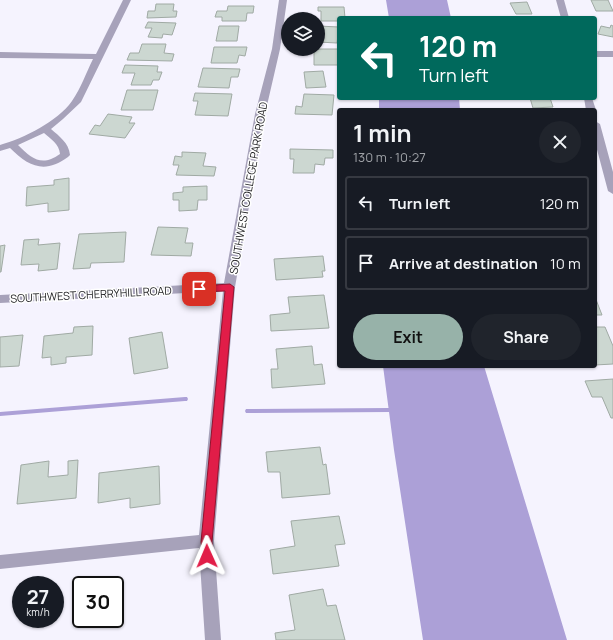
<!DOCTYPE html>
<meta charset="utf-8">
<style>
body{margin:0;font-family:Manrope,sans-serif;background:#20242c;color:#f1f3f6;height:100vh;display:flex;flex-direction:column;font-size:15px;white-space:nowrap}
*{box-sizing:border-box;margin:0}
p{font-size:13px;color:#9ea1a6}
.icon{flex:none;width:22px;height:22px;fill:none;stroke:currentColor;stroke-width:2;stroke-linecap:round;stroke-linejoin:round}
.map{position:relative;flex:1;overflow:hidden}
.side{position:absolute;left:337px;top:108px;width:260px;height:260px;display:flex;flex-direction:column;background:#171b24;border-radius:4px;box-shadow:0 1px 3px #0004}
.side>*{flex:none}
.hud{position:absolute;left:337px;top:16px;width:260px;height:84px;border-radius:4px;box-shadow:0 1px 3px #0004;background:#00695c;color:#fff;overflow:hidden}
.fabs{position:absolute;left:281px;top:12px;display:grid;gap:8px}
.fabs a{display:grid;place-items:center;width:44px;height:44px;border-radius:50%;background:#171b24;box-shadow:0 1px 3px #0004;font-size:20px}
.speed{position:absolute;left:12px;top:576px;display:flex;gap:8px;font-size:20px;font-weight:700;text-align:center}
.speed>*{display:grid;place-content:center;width:52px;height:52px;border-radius:50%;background:#171b24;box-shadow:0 1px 3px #0004;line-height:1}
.speed small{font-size:10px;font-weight:400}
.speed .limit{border:2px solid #111;border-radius:6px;background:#fff;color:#111}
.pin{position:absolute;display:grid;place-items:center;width:34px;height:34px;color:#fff;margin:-17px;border-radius:8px;box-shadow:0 2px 6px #0006}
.me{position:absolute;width:44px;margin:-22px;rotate:359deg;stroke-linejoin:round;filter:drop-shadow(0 0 3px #0008)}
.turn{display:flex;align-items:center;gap:14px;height:84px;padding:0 16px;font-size:18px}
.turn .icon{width:52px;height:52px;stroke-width:2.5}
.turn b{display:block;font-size:28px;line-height:34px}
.round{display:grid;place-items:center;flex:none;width:42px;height:42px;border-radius:21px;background:#20242c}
.summary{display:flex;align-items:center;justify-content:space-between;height:68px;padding:0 16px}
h1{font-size:24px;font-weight:700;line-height:30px}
.primary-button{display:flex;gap:8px;margin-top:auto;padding:8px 16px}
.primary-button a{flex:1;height:46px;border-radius:24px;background:#97b2a9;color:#111;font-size:16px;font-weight:700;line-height:46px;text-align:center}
.primary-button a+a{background:#20242c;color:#f1f3f6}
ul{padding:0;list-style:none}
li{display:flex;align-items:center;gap:12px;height:54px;margin:0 8px 6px;padding:0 8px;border:2px solid #363941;border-radius:4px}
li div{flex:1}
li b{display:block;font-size:15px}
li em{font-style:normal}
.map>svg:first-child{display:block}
</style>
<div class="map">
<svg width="613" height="640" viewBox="0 0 613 640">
<rect width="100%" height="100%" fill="#f5f3fe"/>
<path fill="#aca0d7" d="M386,0h61l4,18h-62z
M379,98h80l1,12h-81z
M383,366h101l83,274h-144l-29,-190z"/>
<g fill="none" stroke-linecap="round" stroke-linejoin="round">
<path fill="#aca0d7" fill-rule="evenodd" d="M185,397h2l1,2 -1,2h-2l-185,15v-4z
M389,408h2l1,2 -1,2h-2l-141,1h-2l-1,-2 1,-2h2z"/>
</g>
<path fill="#ccd7d1" stroke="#a0aaa4" d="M591,0h17l5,11h-17z
M527,2l5,12h-16l-6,-11z
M156,4h18l-1,7h4l-1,6 -29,1 1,-7h7z
M228,6h26l-1,7h-6l-1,8h-24v-4h-7l2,-6h10z
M318,7h26l1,11h-6v3h-18v-10h-3z
M148,22l28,1 -4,12 -9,-1 -1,4 -14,-1 4,-9h-7z
M611,25l2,1v11l-15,-3 3,-8 9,2z
M219,26h20l-2,15h-21z
M318,26l21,1 -2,16 -19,-1z
M142,44h24l-2,9 10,1 -2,7 -45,-1 3,-7h9z
M214,47h33l-2,9 -6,-1 -2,8h-26z
M314,49h25v16h-25z
M125,65l33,1 -1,6h5l-3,8h-6l-2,5h-20l4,-12h-13z
M203,68l37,1 -2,8h-7l-2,11 -31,-1z
M323,71l3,16 -20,1 -2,-16z
M127,90h31l-5,20h-32z
M195,93l37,1 -4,22 -33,-1 3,-14h-5z
M304,94l30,1 -2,20 -37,-1 1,-8 6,1z
M530,98h20l3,9 -20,1z
M108,114l24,3 -3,6h6l-10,15 -36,-4 6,-9 5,1z
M290,149l43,1v8h-8l-1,7 -9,-1 -1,9h-21l1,-14h-4z
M182,152l24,1 -3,13 13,1 -2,9 -38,-1 3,-10h-6l2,-9 7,1z
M69,178v32l-21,2v-9l-22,3 1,-19 27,-2v-5z
M207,186v14h-9l-1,10 -18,1v-11h-6v-7l10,-1v-5z
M158,227l30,1 -3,15h8l-2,13 -40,-1z
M126,232l-2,30 -33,1 -1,5 -17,1 6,-35z
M39,239l-1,6 22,-2 -3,26 -19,2 1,-7 -18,1 3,-25z
M5,245l-4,27h-1v-26z
M323,256l2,15h-3l1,6 -47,3 -2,-21z
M324,295l5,33 -58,3 -1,-16 20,-2 -2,-16z
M595,297l7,18h-7z
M93,326l-1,29 -26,2v6l-15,2v-8l-9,1 2,-22 29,-3 1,-6z
M595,327h10l8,19v18l-18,1z
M162,332l6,36 -34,6 -5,-36z
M23,335l-4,31 -19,1v-30z
M312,346l2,19 8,-1 3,20 -53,4 -1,-19h7l-2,-20z
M613,379v39h-2l-9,-21h-10l-7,-16z
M320,447l3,18 3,-1 4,30 -48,4 -2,-26h-12l-2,-20z
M78,460l-2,38 -59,6 4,-39 28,-4 -1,16 20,-2v-14z
M159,466l1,38 -30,4v-10l-32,5 1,-30z
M339,516l6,28 -10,1 4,21 -66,8 -3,-24 25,-4 -4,-25z
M323,589l4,17 9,-1 9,35h-69l-1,-7 20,-3 -6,-35z"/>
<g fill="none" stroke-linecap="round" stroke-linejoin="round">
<path fill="#a7a2ba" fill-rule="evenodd" d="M123,0h8l-50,102 -18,17 -12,10c8,7 18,14 19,26l-2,2c-23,17 -39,10 -58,-9l-10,3v-6c24,-7 57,-23 72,-44 9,-13 14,-28 21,-42l-93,-1v-6l96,2zM44,133c7,6 15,11 16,21 -18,13 -28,5 -42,-9z
M279,0h8l-7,49 -15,65 -30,173 -21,254 7,99h-16l-6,-92 -199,21v-14l199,-20 24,-244 -223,12v-8l224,-12 31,-169 17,-65z
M556,0h8l5,18h-8z
M595,51h18v6h-18z
M584,98h8l4,12 -1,1 -9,-1z
M595,121l5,3 13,48v22l-5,-3 -13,-49z"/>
</g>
<path fill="#e11d48" stroke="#92132f" d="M230,284l4,3 -22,255 1,14 -2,3 -4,2 -4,-2 -2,-17 24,-251 -26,1 -4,-3 4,-3z"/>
<g text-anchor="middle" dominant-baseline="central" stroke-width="3" stroke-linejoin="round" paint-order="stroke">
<g font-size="11" fill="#232326" stroke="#fff">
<text transform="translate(248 188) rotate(-80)">SOUTHWEST COLLEGE PARK ROAD</text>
<text transform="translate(91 294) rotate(-3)">SOUTHWEST CHERRYHILL ROAD</text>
</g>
</g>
</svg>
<div class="fabs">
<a><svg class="icon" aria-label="layers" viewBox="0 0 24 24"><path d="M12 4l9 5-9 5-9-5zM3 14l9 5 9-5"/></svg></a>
</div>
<div class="speed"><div>27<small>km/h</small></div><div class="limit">30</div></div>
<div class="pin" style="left:199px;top:289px;background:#d93025"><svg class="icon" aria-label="arrive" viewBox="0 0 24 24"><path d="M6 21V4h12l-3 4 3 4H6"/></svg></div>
<svg class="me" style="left:207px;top:556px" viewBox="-20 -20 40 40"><path d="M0-17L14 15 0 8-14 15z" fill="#e11d48" stroke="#fff" stroke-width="4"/></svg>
<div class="hud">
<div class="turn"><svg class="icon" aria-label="left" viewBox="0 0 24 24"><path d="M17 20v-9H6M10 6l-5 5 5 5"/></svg><div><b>120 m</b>Turn left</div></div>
</div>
<section class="side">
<div class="summary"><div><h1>1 min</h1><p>130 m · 10:27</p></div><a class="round"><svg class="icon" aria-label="close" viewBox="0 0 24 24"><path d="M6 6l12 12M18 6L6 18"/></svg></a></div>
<ul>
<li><svg class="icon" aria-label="left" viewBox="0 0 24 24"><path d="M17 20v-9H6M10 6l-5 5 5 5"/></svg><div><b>Turn left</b></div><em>120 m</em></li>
<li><svg class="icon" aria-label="arrive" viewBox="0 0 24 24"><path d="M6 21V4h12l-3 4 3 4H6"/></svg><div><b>Arrive at destination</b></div><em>10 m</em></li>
</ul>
<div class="primary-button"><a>Exit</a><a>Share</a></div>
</section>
</div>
